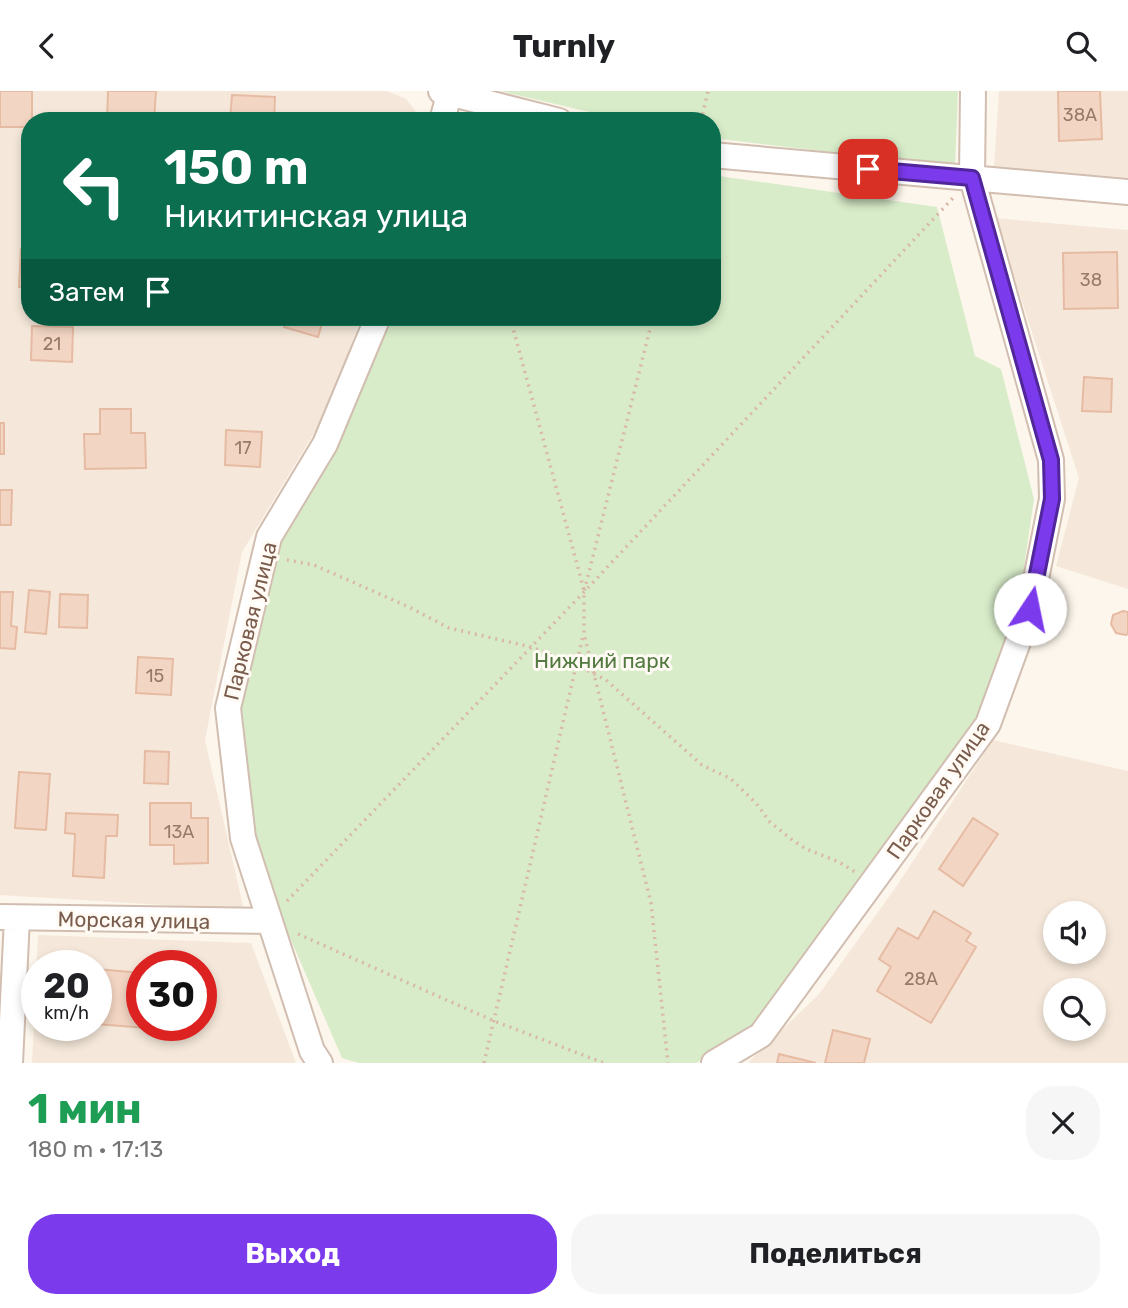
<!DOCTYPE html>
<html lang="ru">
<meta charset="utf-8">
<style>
body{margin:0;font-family:Rubik,sans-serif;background:#f6f6f6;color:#202124;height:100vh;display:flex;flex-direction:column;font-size:26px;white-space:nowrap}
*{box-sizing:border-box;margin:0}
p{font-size:23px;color:#757577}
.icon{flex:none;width:38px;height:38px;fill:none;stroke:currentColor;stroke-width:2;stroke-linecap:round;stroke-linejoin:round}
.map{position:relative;height:972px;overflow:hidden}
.side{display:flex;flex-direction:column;background:#fff;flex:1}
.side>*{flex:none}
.guide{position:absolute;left:21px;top:21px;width:700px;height:214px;border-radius:28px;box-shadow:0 4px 10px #0003;background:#0b6e4f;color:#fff;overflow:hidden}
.tools{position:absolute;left:1043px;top:810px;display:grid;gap:14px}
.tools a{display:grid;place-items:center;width:63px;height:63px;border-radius:50%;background:#fff;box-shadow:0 4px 10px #0003;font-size:35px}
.speed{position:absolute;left:21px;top:859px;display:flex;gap:14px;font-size:35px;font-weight:700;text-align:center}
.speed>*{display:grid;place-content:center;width:91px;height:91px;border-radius:50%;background:#fff;box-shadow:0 4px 10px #0003;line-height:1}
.speed small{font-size:18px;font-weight:400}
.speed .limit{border:10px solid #d22;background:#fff;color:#111}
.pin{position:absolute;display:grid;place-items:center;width:60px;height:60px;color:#fff;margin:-30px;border-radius:14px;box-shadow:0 4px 10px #0006}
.me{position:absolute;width:77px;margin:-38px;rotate:11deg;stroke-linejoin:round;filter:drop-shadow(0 0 5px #0008)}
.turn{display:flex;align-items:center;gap:24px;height:147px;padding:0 28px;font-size:32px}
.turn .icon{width:91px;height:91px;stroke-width:2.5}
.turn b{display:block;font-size:49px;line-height:60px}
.then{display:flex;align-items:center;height:66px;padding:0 28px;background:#0003;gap:14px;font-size:26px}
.round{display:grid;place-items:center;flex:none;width:74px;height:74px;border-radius:28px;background:#f6f6f6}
.summary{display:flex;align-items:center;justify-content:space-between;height:119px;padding:0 28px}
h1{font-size:42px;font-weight:700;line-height:52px;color:#1e9e55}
.button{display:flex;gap:14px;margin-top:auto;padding:14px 28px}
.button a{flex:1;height:80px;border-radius:28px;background:#7c3aed;color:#fff;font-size:28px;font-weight:700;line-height:80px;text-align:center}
.button a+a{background:#f6f6f6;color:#202124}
header{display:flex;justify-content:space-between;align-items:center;height:91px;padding:0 28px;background:#fff;font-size:32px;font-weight:700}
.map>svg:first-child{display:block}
</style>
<header><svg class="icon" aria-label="back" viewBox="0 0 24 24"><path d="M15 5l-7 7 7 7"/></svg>Turnly<svg class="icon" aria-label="search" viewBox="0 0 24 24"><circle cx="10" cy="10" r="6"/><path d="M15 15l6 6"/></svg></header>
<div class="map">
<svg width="1128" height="972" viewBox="0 0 1128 972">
<rect width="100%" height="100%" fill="#fdf6ec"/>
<path fill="#f5e8da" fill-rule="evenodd" d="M0,0h387l19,8 14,18 -1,4h-389v196h331l-33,93 -86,142 -37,188 39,170 -244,-15z
M999,0h129v87l-134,-11z
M995,127l133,12v359l-72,-23 23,-88z
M993,649l135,31v292h-380l71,-69 77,-107zM1055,822h39v39h-39zM1055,900h39v38h-39z
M38,844l213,8 45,120h-264zM37,875h59v59h-59zM142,875h59v59h-59z"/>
<path fill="#d8ecc9" d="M500,0h458l-3,76 -243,-29v-17h-84z
M712,84l225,32 38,149 26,13 33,130 -14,95 -37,128 -229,307 -58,34h-337l-17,-5 -64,-148 -26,-73 -15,-136 36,-154 112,-230h327z"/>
<path fill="#f3d5c3" stroke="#e6bba3" stroke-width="2" d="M0,0h32v30h-2v6h-30z
M108,0h48l-2,30h-47z
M1058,0h42l2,48 -43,2z
M232,4l43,2 -1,24h-44z
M21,158h9v39l-11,-1z
M1117,161l1,56 -54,1 -1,-56z
M287,226h37l-6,20 -34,-10z
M32,235l41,1 -1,35 -41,-2z
M1084,286l28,2 -1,33 -29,-1z
M100,318h31v24h14l1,35 -61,1 -1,-35h16z
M0,332h4v31h-4z
M226,339l36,2 -2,35 -35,-2z
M0,399h12l-1,35h-11z
M29,499l21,2 -4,42 -21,-2z
M0,501h13l-2,34 6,1 -2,22 -15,-1z
M60,503l28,1 -1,33 -28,-1z
M1123,520l5,1v22l-2,1 -10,-2 -5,-9 2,-9z
M138,566l35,2 -2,36 -35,-2z
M145,660l24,1 -1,32 -24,-1z
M19,681l31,2 -4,56 -31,-2z
M150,712h41v15h17v45l-34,1v-19h-24z
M66,722l52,2 -1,21h-11l-2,42 -31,-2 2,-42 -10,-1z
M973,727l25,16 -35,52 -24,-17z
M934,820l37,22 -5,8 10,6 -45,76 -54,-32 14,-24 -12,-8 19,-31 20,11z
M96,878l46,4v52h5v3l-51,-4z
M833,939l37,9 -6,24h-39z
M779,963l37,9h-39z"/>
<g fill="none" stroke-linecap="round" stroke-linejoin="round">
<defs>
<path id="minor" d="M441,0l118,30
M442,30l8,-30
M712,64l416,37
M0,826l268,4
M10,972l7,-145
M320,972l-8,-12 -69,-213 -15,-130 41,-171 56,-93 53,-127
M714,972l47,-28 227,-311 42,-115 22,-110 -1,-39 -79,-282 1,-87"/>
</defs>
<use href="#minor" stroke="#d1beb0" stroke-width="28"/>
<path stroke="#d9b8a5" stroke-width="3.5" stroke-dasharray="2 5" stroke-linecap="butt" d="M701,30l7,-30
M510,226l74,273
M653,226l-69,275v42l67,269 17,160
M287,469l27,5 95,42 40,21 82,19 46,18 29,15 96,85 29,14 25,24 14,19 21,17 15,10 33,13 16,10
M287,810l297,-309 369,-394
M298,843l196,87 110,42
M484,972l99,-427"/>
<use href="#minor" stroke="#fff" stroke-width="24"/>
</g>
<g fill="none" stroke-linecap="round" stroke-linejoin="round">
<defs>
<path id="route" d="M868,78l104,9 79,282 1,39 -22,110"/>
</defs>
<use href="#route" stroke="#51269a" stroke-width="18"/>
<use href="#route" stroke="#7c3aed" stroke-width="12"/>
</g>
<g text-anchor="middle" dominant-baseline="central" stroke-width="6" stroke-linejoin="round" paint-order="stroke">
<g font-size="18" fill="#987a6a">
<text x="1080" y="24">38А</text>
<text x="1091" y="189">38</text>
<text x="52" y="253">21</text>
<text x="243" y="357">17</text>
<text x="155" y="585">15</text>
<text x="179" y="741">13А</text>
<text x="921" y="888">28А</text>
</g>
<g font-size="21" fill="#7a5c4d" stroke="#fffaf3">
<text transform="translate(250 530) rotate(-76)">Парковая улица</text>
<text transform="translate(938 699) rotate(-55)">Парковая улица</text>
<text transform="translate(134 829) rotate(1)">Морская улица</text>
</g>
<g font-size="21" fill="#537a41" stroke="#fffaf3">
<text x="602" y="569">Нижний парк</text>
</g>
</g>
</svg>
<div class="tools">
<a><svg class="icon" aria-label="sound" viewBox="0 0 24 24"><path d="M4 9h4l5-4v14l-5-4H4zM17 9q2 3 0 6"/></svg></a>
<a><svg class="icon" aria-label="search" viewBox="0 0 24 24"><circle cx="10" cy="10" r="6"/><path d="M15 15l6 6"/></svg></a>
</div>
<div class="speed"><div>20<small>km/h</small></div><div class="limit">30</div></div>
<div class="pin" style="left:868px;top:78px;background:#d93025"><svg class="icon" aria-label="arrive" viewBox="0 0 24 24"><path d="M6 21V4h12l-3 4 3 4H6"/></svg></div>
<svg class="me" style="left:1030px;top:518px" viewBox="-20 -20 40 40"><circle r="19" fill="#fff"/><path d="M0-13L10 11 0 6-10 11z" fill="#7c3aed"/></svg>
<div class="guide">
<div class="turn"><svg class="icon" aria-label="left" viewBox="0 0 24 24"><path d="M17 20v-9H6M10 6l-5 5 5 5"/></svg><div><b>150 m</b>Никитинская улица</div></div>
<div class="then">Затем<svg class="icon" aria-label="arrive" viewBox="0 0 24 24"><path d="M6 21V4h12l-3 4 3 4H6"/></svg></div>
</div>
</div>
<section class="side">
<div class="summary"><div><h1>1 мин</h1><p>180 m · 17:13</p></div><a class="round"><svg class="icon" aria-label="close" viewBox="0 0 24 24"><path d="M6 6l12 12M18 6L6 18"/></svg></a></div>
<div class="button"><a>Выход</a><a>Поделиться</a></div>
</section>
